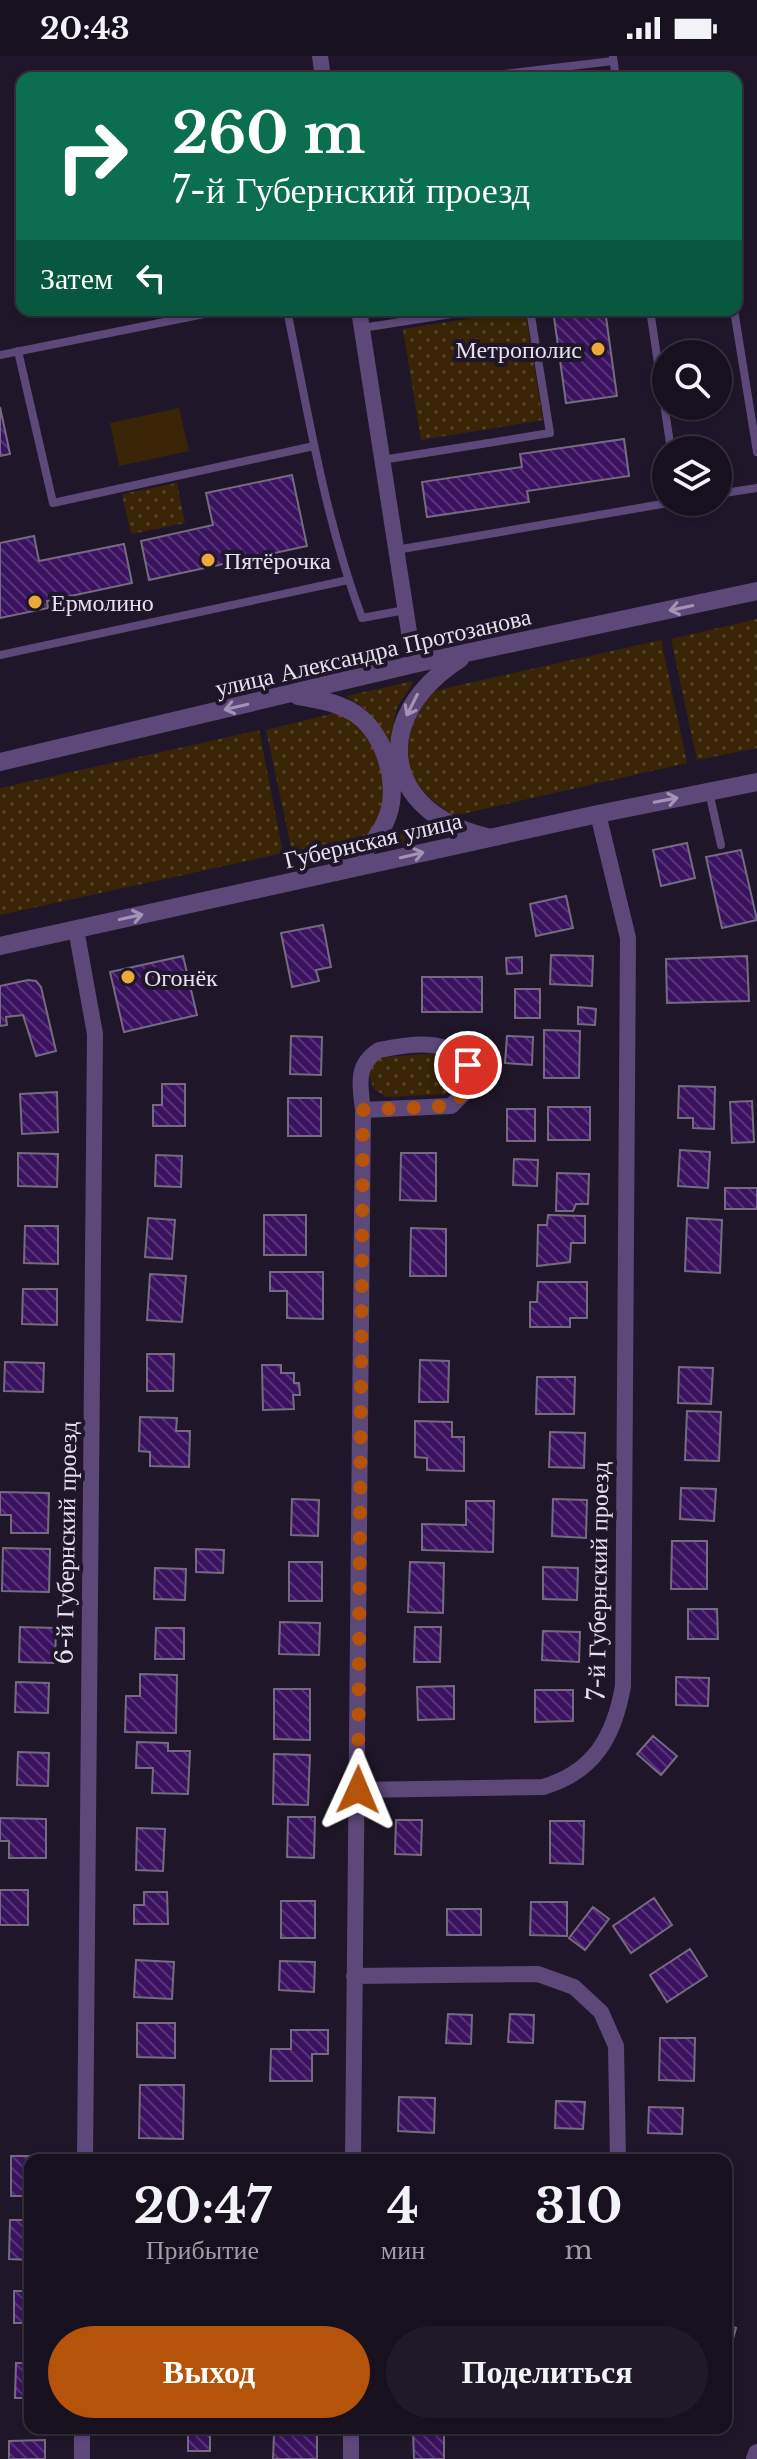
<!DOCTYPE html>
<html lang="ru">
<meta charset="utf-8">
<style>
body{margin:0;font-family:"Libre Baskerville",serif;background:#201a28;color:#f1f3f6;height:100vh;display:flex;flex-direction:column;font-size:30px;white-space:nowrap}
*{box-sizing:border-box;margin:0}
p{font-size:26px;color:#9e9da4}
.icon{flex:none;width:44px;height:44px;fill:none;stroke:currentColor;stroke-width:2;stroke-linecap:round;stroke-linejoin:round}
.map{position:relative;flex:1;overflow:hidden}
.sheet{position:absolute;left:24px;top:2098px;width:708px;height:280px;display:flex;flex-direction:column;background:#17111f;border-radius:16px;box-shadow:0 2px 6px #0004,0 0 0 2px #36313d}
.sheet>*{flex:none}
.banner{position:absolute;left:16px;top:16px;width:726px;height:244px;border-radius:16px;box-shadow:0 2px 6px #0004,0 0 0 2px #36313d;background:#0b6e4f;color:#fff;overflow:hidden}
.buttons{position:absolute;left:652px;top:284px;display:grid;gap:16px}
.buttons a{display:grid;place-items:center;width:80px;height:80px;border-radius:50%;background:#17111f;box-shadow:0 2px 6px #0004,0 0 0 2px #36313d;font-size:40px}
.pin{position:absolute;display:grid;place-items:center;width:68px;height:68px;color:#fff;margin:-34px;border:4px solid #fff;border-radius:50%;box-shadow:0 2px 8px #0007}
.me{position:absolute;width:88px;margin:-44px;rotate:1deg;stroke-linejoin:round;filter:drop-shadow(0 0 6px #0008)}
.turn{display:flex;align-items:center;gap:28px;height:168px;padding:0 24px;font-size:36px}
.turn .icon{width:104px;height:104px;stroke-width:2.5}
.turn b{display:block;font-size:56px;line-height:68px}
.then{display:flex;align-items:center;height:76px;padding:0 24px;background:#0003;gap:16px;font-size:30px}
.eta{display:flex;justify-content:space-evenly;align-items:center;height:136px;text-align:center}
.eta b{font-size:48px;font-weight:800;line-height:56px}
.action{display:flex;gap:16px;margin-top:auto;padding:16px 24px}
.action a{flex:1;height:92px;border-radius:48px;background:#b45309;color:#fff;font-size:32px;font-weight:800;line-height:92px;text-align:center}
.action a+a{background:#201a28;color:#f1f3f6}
.status{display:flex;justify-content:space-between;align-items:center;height:56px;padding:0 40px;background:#17111f;direction:ltr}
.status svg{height:22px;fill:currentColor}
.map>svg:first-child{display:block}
</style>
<div class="status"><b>20:43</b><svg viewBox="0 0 49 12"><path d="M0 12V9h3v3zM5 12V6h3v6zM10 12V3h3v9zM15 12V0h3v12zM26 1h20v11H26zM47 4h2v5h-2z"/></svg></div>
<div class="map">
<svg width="757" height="2403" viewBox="0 0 757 2403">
<defs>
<pattern id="grass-dots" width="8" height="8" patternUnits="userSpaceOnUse" patternTransform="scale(2)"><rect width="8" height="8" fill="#392505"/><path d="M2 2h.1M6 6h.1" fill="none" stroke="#56442a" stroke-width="1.8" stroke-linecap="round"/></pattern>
<pattern id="building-back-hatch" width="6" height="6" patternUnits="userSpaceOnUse" patternTransform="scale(2)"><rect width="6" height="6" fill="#3a125f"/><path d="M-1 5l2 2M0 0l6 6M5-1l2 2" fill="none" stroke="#563476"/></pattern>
</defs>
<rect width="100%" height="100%" fill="#1f1729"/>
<path fill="url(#grass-dots)" d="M525,254l18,110 -122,20 -18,-111z
M177,427l8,40 -54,11 -9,-40z
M757,563v129l-60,12 -26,-121z
M661,584l26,123 -234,53c-57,-40 -57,-67 -24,-124z
M414,625l-17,26 -7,36 -25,-34 -19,-13z
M339,656c15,9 32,24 38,41 8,21 13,69 -11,82 -16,9 -55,12 -74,16l-26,-121z
M259,674l24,123 -283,62v-127z
M434,770l16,8 -74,16 8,-14z
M440,997c24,6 28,30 4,41l-58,3 -13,-9 -4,-14 6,-12 8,-5z"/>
<path fill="#392505" d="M179,352l10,43 -70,15 -9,-43z"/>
<path fill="url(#building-back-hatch)" stroke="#746b81" stroke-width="2" d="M553,254h52l12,86 -51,7z
M0,351l10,47 -10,2z
M624,383l5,37 -102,15 2,11 -102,15 -5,-35 100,-15 -2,-13z
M292,419l15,71 -158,34 -8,-39 72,-16 -7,-32z
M34,480l5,25 85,-17 8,39 -85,18 1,7 -48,10v-75z
M687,787l8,35 -34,8 -8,-36z
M741,794l16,70 -35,8 -16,-71z
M566,840l7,32 -37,8 -6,-32z
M323,869l8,42 -15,3 3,11 -27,6 -11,-54z
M551,899l42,1 -1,30 -42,-2z
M183,900l14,59 -73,17 -14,-60z
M747,900l2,45 -82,2 -1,-44z
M522,901v16l-15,1 -1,-16z
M422,921h60v35h-60z
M28,924l8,1 5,6 15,64 -20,5 -13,-41 -17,2 1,8 -7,1v-40z
M515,933h25v29h-25z
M578,951l18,2 -1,16 -17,-1z
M544,974l36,1 -1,47h-35z
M291,980l31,1 -1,38 -31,-1z
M507,980l26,1 -1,28 -27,-2z
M162,1028h23v42h-32v-21h9z
M679,1030l36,1 -1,42 -21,-1v-10h-15z
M57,1036l1,40 -36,2 -2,-40z
M288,1042h33v38h-33z
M752,1045l2,41 -22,1 -2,-41z
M548,1051h42v33h-42z
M507,1053h28v32h-28z
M680,1094l30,2 -2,36 -30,-2z
M18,1097l40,1 -1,33 -39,-1z
M401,1097h35v48l-36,-1z
M156,1099l26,1 -1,31 -26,-1z
M514,1103l24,1 -1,26 -24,-1z
M557,1117l32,1 -1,30h-12l-3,7h-17z
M725,1132h32v21h-32z
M264,1159h42v40h-42z
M548,1159l37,1v27h-14l-1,19 -33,4 1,-41h9z
M148,1162l27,2 -3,39 -27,-2z
M687,1162l35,2 -2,53 -35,-2z
M25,1170h33v38l-34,-1z
M411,1172l35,1v47h-36z
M270,1216h53v47l-36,-1v-27h-17z
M150,1218l36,2 -4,46 -35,-2z
M538,1226h49v36h-17v9h-40v-25h7z
M23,1233h34v36l-35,-1z
M147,1298h27l-1,37h-26z
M420,1304l29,1 -1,41h-29z
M5,1306l39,1 -1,29 -39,-1z
M262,1309h19v8h13v10h5l1,12h-7l1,14 -31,1z
M679,1311l34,1 -2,36 -33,-1z
M537,1321h38l-1,37h-38z
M687,1355l34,1 -2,49 -34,-1z
M140,1361l37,1 -1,13h14l-1,36 -39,-1v-14l-11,-1z
M415,1365l37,1v15h12v34l-37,-1v-12l-12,-1z
M550,1376l35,1 -1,35 -35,-1z
M681,1432l35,1 -2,32 -34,-2z
M0,1436l49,1 -1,40h-37v-18h-11z
M292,1443l27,1 -1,36 -27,-1z
M553,1443l34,1 -1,38 -34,-2z
M466,1445h28l-1,51 -71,-2v-26l44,1z
M672,1485h35v48h-36z
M3,1492l47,1 -1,43 -47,-1z
M196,1493l28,1 -1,23 -27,-1z
M289,1506h33v39h-33z
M410,1506l34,1 -1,50 -35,-1z
M543,1511l35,1 -1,32 -34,-1z
M155,1512l31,1 -1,31 -31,-1z
M688,1553h29l1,30h-30z
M280,1566l40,1 -1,32 -40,-1z
M20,1571l36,1 -1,35 -36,-1z
M415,1571h26l-1,35h-26z
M156,1572h28v31h-29z
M543,1575l37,1 -1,30 -37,-2z
M140,1618l37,1 -1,58 -51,-1 1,-36h14z
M676,1621l33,1 -1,28 -32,-1z
M16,1626l33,1 -1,30 -33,-1z
M454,1630v33l-36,1 -1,-33z
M274,1633h36v51l-36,-1z
M535,1634h38v31l-38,1z
M653,1680l24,20 -16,19 -24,-21z
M137,1686l31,1v8h22l-2,43 -36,-1 1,-25h-17z
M18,1696l31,1 -1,33 -31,-1z
M274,1698l36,1 -2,50 -35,-1z
M288,1761h27l-1,41 -27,-1z
M0,1762l46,1v39h-37v-17h-9z
M396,1764h26l-1,35 -26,-1z
M550,1765h34l-1,43 -33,-1z
M137,1772l28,1 -2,42 -27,-1z
M0,1834h28v35h-28z
M144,1836h23l1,32h-34v-19h10z
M654,1842l18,27 -41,28 -18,-27z
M281,1845h34v37h-34z
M531,1846h36v34l-37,-1z
M593,1851l16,12 -24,31 -16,-12z
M447,1853h34v26h-34z
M690,1893l17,27 -40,26 -17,-27z
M136,1904l38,2 -2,37 -38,-2z
M280,1905l35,1 -1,30 -35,-2z
M448,1958l24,1 -1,29 -25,-1z
M510,1958l24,1 -1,28 -25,-1z
M137,1967h38v35l-38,-1z
M291,1974h37v24h-16v27h-42l1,-32h20z
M660,1982h35l-1,43 -35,-1z
M140,2029h44l-1,54 -44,-1z
M399,2041l36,1 -1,35 -36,-2z
M556,2045l29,1 -2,27 -28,-1z
M649,2051l34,1 -1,26 -34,-1z
M11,2100h33v4h-14v36h-19z
M10,2164h20v40l-21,-1z
M14,2235h16v32h-16z
M726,2269l10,3 -8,29 -2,-1z
M16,2307h14v35h-15z
M188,2372h22v23h-22z
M413,2375h31v28h-30z
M274,2378l43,1v24h-44z
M45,2384v19h-36v-18z"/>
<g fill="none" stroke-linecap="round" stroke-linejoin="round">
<path stroke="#5d487a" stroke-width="8" d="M613,1l3,21
M471,22l142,-17
M287,254c21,103 38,209 75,308l43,-8
M650,254l21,140
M734,254l23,142
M362,272l115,-18
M18,295l35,152 261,-57
M0,299l224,-45
M382,404l168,-27 -20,-123
M718,438l39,-6
M396,494l278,-48
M0,599l348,-75
M709,736l12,53"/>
<path stroke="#5d487a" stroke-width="16" d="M320,0l3,22
M359,254l55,354
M76,873l19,105 -10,1126
M358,1734l185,-3c51,-15 71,-50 80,-101l5,-748 -30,-124
M354,1920l184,-2 36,13 27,25 15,34 2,114
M353,2104l10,-1050 88,-4 17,-17v-24c-18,-28 -59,-21 -89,-15 -24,15 -19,35 -16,60
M82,2403v-31
M351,2403v-31"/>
<path stroke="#5d487a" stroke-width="18" d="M460,603c-91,58 -79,153 27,178
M298,640c19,3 36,6 53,15 32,18 49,70 37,104 -8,23 -24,38 -43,52
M0,706l414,-98 343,-73
M0,890l598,-132 159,-32
M755,2403l2,-6"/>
</g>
<defs><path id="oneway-shaft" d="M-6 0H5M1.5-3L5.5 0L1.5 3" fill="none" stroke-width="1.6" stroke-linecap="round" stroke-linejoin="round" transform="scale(2)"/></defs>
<g stroke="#a294b4">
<use href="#oneway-shaft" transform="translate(681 552) rotate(168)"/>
<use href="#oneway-shaft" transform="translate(412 649) rotate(117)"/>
<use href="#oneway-shaft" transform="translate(236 651) rotate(167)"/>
<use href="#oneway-shaft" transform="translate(666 744) rotate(-11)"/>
<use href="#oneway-shaft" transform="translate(412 799) rotate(-13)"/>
<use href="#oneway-shaft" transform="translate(131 861) rotate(-12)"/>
</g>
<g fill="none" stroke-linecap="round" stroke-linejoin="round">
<path stroke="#b45309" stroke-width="14" stroke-dasharray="0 25.2" d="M358,1734l5,-680 88,-4 17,-17v-24"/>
</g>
<g fill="#eca93b" stroke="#1f1729" stroke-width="3">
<circle cx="598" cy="293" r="8"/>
<circle cx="208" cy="504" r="8"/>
<circle cx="35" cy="546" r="8"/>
<circle cx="128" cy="921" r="8"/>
</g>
<g text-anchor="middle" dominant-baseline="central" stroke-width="8" stroke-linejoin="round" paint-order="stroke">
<g font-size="24" fill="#e6e1ee" stroke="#1f1729" text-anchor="start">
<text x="582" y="293" text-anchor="end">Метрополис</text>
<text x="224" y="504">Пятёрочка</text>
<text x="51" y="546">Ермолино</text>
<text x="144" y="921">Огонёк</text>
</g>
<g font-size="24" fill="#e6e1ee" stroke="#1f1729">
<text transform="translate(373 596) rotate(-13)">улица Александра Протозанова</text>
<text transform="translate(373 784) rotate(-13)">Губернская улица</text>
<text transform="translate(66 1487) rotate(-89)">6-й Губернский проезд</text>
<text transform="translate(598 1525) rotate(-89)">7-й Губернский проезд</text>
</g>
</g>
</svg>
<div class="buttons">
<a><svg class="icon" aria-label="search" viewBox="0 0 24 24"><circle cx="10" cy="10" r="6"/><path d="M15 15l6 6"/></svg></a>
<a><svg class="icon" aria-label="layers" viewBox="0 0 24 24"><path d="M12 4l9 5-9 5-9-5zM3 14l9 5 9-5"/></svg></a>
</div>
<div class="pin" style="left:468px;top:1009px;background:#d93025"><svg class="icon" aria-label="arrive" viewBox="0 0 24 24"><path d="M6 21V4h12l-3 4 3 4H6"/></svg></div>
<svg class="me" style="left:358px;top:1734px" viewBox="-20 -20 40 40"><path d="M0-17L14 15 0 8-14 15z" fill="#b45309" stroke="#fff" stroke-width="4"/></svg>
<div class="banner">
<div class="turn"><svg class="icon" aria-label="right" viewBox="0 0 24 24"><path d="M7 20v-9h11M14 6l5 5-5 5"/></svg><div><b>260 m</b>7-й Губернский проезд</div></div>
<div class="then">Затем<svg class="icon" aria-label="left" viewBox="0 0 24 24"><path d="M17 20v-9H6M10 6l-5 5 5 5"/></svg></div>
</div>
<section class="sheet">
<div class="eta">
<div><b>20:47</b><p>Прибытие</p></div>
<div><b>4</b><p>мин</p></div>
<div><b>310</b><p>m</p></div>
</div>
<div class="action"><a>Выход</a><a>Поделиться</a></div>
</section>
</div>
